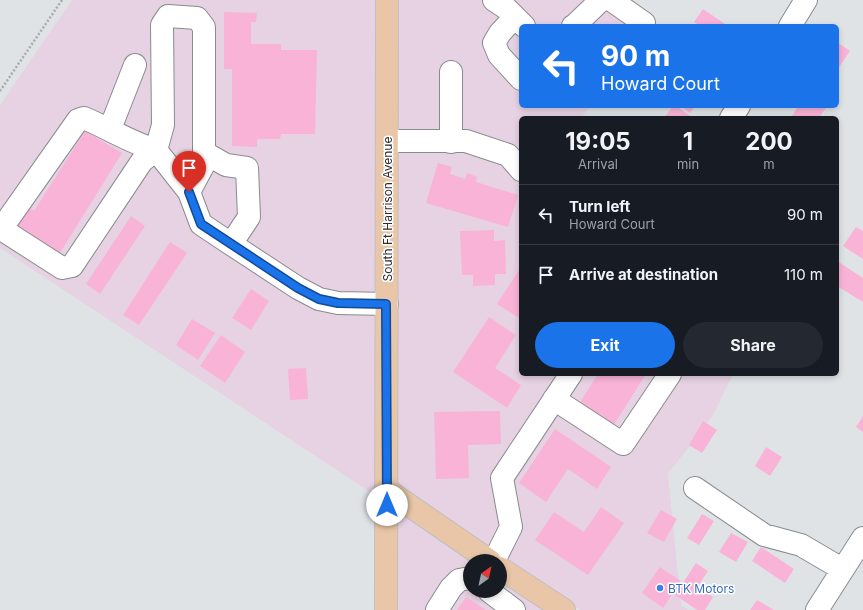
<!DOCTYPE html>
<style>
body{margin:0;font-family:Inter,sans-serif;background:#242831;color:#f1f3f6;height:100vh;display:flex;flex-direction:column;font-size:15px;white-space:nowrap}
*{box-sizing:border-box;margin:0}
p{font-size:13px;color:#9ea1a6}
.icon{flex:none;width:22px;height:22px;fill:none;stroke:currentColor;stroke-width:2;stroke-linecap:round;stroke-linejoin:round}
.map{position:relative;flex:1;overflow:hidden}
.side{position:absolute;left:519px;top:116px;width:320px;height:260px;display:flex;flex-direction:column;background:#171b24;border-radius:6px;box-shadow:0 2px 6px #0003}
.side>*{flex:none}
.top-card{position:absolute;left:519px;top:24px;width:320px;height:84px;border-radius:6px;box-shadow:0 2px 6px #0003;background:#1a73e8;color:#fff;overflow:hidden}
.needle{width:26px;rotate:33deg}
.fabs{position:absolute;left:463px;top:554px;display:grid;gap:8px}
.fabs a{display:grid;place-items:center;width:44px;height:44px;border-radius:50%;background:#171b24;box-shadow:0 2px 6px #0003;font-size:20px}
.pin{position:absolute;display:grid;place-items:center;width:34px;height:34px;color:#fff;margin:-41px -17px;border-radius:50% 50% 50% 0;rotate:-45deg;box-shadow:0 0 4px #0007}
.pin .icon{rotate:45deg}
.me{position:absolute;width:44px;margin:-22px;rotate:0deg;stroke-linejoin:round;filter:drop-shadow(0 0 3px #0008)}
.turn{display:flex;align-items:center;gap:14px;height:84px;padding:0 16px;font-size:18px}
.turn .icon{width:52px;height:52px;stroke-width:2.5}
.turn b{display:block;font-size:28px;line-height:34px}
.eta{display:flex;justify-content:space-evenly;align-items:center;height:68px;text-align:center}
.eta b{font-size:24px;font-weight:700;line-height:28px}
.button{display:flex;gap:8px;margin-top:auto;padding:8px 16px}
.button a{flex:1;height:46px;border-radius:24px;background:#1a73e8;color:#fff;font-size:16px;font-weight:700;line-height:46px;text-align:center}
.button a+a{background:#242831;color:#f1f3f6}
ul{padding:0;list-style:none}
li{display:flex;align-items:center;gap:12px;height:60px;padding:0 16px;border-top:1px solid #363941}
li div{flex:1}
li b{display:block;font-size:15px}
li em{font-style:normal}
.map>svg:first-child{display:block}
</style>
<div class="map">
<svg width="863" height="610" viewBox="0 0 863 610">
<rect width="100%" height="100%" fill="#e0e3e6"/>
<path fill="#e6d2e2" d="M72,0h307v296l-39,-1 -18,-4 -20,-10 -94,-63 -15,-37 -15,7 16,40 3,3 96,64 24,13 20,3 42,1v176l-3,4 3,3v3l-379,-250v-143z
M395,0h215l36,26h-125v80h69l-9,12h-60v256h212l-21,43 -44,57 13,131 7,5h-108l-82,-54 -103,-71z
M397,510l78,51h-5v30h30v-13l49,32h-154z"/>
<path fill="#f9b3d7" d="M703,9l25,17h-28l-6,-4z
M224,12l33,1 -1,9h-5v22h30v6h36l-2,84h-34l-1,5h-23v8l-25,-1v-77h-8z
M837,42l13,9 -13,19z
M673,106h3l17,12h-29z
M681,106h14l-5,7z
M798,106h29l-8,12h-24l-3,-2z
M85,131l37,22 -67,108 -44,-27 17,-27 6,4z
M438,163l14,4 -2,7 15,5 2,-6 10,4 -1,5 42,13 -10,32 -82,-24z
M131,216l14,10 -45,68 -14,-10z
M856,227l7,4v28l-20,-13z
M494,230v11l11,-1 1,34h-11v11l-22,1v-11h-11l-2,-44z
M170,242l17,11 -48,72 -16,-10z
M837,261l26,17v24l-26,-16z
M521,267v52l-24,-15z
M251,289l18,12 -18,29 -19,-12z
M489,317l27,18 -21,33 26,17 -14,23 -54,-36z
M192,319l23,14 -17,27 -22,-15z
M221,335l24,17 -20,31 -25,-17z
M306,368l2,31 -18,1 -2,-31z
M598,374h48l-33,52 -34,-22z
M500,411l1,33 -33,1 1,33 -33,1 -2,-67z
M863,416v16l-7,-5z
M703,421l14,9 -15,23 -13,-8z
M555,429l56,38 -14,22 -29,-20 -22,33 -27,-19z
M766,447l16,10 -12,19 -15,-10z
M601,507l23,16 -36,52 -53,-35 19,-28 30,20z
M661,510l16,9 -13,23 -17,-9z
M702,514l12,7 -15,24 -12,-7z
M731,533l17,9 -12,20 -17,-10z
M761,547l33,22 -9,14 -33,-22z
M696,563l12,8 -10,15 15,11 -8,13h-8l-22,-15z
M660,567l21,14 -18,27 -21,-15z
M466,597l20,13h-29z
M757,600l17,10h-24z"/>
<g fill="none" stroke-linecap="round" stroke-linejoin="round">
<defs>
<path id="minor" d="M494,0l12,8 18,18
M611,0l33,23 -3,3
M515,17l-15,16 -6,10 5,12 22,24
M573,26l2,-1 26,-25
M790,26l16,-26
M451,72v70
M84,118c24,10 47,25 72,32l-14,11 -70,105 -10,2 -56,-36 -2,-7 74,-105z
M731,118l8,-12
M110,129l25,-64
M387,141h79l42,14 13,15
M205,153l21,12 21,3 2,49 -18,27
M189,192l15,-28v-137l-7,-9 -29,-2 -6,9 1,100 -7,25 33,42 12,32 30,20 67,44 21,11 19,4 49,1
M554,399l69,45 47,-70
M695,488l69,47 37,10 41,24
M494,561l17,-34 -9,-49 69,-104
M489,591l25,19
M437,610l14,-22 8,-8 11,-2
M817,610l46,-72"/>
<path id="major" d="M387,490l103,71
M500,568l64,42
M386,610l1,-610"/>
</defs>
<use href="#minor" stroke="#898c8f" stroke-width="24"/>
<use href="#major" stroke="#bfc0c0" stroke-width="24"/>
<path stroke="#a8abad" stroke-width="2.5" stroke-dasharray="2 2" stroke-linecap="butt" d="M0,91l62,-91"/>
<use href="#minor" stroke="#fff" stroke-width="22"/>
<use href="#major" stroke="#e9c6a7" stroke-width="22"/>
</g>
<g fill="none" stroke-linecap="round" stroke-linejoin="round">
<defs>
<path id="route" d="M189,192l12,32 97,64 21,11 19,4 48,1 1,201"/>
</defs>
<use href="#route" stroke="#114b97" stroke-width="10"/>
<use href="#route" stroke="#1a73e8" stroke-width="7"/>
</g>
<circle fill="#3f7fe0" stroke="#fff" stroke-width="1.5" cx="660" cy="588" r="4"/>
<g text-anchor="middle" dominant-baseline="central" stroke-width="3" stroke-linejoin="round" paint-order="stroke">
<g font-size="12" fill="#2b2d2e" stroke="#fff">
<text transform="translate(387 209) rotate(-90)">South Ft Harrison Avenue</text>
</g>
<g font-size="12" fill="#366cbe" stroke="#fff" text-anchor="start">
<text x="668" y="588">BTK Motors</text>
</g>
</g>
</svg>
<div class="fabs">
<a><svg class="needle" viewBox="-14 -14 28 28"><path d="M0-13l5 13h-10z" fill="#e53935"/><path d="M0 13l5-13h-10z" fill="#9ea1a6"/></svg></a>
</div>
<div class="pin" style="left:189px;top:192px;background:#d93025"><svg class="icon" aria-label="arrive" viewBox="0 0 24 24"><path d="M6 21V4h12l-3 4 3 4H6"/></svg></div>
<svg class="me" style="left:387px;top:505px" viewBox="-20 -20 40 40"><circle r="19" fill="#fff"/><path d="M0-13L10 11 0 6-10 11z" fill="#1a73e8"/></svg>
<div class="top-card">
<div class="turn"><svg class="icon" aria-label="left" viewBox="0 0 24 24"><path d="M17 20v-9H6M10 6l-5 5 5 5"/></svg><div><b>90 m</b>Howard Court</div></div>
</div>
<section class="side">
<div class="eta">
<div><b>19:05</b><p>Arrival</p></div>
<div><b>1</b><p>min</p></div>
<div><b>200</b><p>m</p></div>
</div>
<ul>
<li><svg class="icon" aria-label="left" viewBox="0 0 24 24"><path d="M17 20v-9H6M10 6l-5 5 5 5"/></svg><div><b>Turn left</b><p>Howard Court</p></div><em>90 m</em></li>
<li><svg class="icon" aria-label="arrive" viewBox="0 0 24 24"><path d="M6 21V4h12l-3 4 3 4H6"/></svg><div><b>Arrive at destination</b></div><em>110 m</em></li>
</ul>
<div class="button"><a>Exit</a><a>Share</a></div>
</section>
</div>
